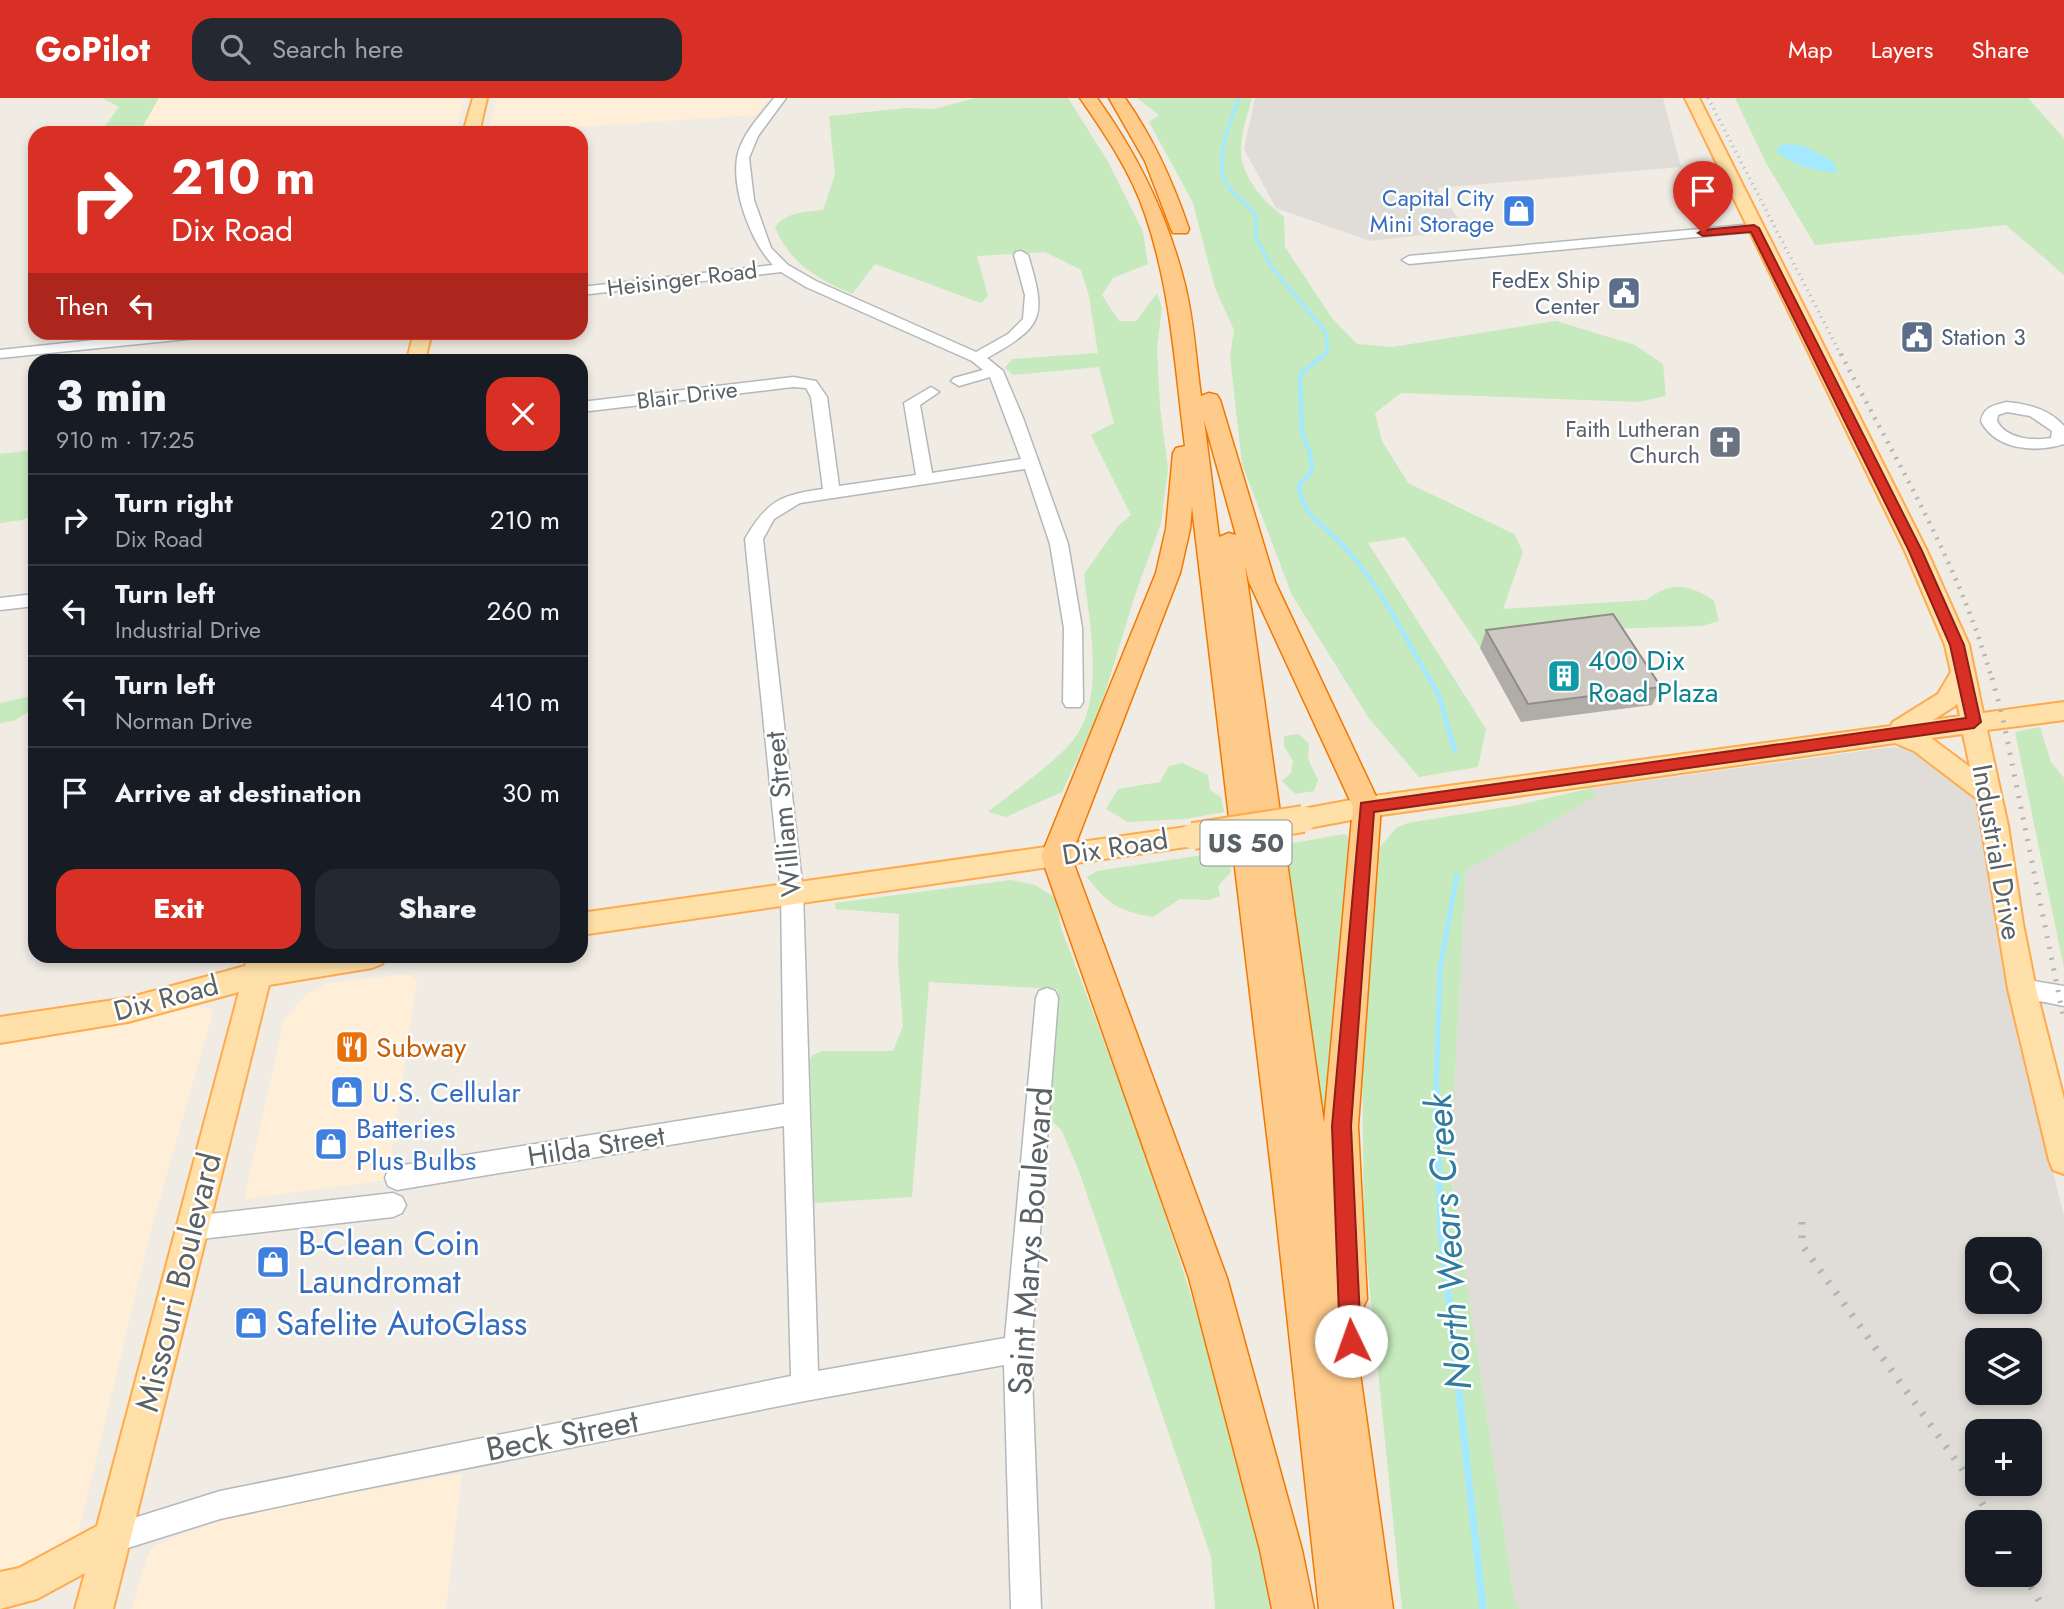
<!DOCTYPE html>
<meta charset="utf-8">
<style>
body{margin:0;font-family:Jost,sans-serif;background:#242831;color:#f1f3f6;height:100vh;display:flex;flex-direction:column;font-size:26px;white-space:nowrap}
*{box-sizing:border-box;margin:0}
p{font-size:23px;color:#9ea1a6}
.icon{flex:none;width:38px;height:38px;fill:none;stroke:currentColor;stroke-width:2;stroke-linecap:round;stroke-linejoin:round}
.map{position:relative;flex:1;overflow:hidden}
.sheet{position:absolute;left:28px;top:256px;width:560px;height:609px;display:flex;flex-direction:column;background:#171b24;border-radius:21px;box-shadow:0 4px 10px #0003}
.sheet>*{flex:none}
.hud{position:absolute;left:28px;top:28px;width:560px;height:214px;border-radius:21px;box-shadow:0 4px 10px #0003;background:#d93025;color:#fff;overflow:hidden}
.tools{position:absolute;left:1965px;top:1139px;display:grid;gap:14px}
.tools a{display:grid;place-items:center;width:77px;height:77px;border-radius:14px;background:#171b24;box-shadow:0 4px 10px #0003;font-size:35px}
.pin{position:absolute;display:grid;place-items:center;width:60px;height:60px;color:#fff;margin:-72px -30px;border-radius:50% 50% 50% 0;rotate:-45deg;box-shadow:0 0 7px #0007}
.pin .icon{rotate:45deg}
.me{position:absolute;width:77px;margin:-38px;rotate:357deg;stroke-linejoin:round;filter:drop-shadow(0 0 5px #0008)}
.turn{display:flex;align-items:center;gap:24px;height:147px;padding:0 28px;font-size:32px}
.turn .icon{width:91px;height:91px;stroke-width:2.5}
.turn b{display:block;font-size:49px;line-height:60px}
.then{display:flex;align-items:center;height:66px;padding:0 28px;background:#0003;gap:14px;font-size:26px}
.round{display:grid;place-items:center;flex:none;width:74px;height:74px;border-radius:21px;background:#242831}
.head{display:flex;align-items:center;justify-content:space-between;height:119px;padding:0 28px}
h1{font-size:42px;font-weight:800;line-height:52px}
.button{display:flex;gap:14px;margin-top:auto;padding:14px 28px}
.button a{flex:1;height:80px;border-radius:21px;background:#d93025;color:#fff;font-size:28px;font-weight:800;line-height:80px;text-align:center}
.button a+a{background:#242831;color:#f1f3f6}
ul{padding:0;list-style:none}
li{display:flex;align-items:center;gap:21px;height:91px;padding:0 28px;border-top:2px solid #363941}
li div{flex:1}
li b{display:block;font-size:26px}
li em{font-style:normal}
header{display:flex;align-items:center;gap:42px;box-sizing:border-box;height:98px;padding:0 35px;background:#d93025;color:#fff}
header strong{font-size:33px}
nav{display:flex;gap:38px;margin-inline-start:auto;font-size:24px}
.search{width:490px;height:63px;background:#242831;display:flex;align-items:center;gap:18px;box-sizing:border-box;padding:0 24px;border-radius:21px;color:#9ea1a6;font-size:26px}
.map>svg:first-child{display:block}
</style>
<header>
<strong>GoPilot</strong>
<div class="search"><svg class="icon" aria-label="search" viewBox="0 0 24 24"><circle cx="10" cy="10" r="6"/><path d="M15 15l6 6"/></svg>Search here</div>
<nav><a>Map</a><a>Layers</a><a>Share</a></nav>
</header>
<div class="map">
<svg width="2064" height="1511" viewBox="0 0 2064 1511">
<rect width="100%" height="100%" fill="#f0ebe3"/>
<path fill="#ffefd9" d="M159,0h305l-9,35h-316z
M497,0h273l-14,17 -268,18z
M409,876l8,8 -30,198 -143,19 40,-179 23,-26 21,-11z
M185,907l27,4v7l-61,214 -73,305 -5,12 -73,31v-539z
M462,1375l-16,136h-314l15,-53 8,-10 17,-8 75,-26z"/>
<path fill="#e0ddd8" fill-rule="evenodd" d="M1255,0h408l18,69 -244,21 29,42 -96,11 -94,-33 -32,-59z
M1891,649l21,2 58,42 9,20 24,163 61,242v393h-544l-6,-12 -64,-427 16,-299 129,-75 -3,-8zM1978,1152h52v52h-52zM1978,1242h52v53h-52zM1978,1334h52v52h-52zM1978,1424h52v53h-52z"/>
<path fill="#c6eabd" d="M102,0h57l-20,35h-39l19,-26z
M975,0h93l39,62 36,72 5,32 -35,14 -11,17 17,26h17l21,-28 5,15 -5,40 3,59 8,62 -7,54 -26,72 -36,118 -37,79 -56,25 -18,-5c27,-22 57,-42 80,-66 40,-40 21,-121 16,-172l35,-49 12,-10 -40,-80 23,-12 -15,-56 -86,8 -8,-7 7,-9 86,-6 -9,-57 -8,-26 -36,-18 -68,4 11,40 -7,7 -106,-39 -23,30c-37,-17 -59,-28 -77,-66 9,-16 31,-16 48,-18l12,-35 -6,-59 77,-8 29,1z
M1137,0h115c-4,16 -11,34 -11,50 -1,28 22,53 43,69l1,30 47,71 25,26 35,3 164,-26 79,24 28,19 3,32 -28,6 -237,-9 -26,20 7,28 26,42 106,51 9,18 -20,57 143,-9c27,-19 40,-16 68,0l5,21 -17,5 -98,3 -124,18 -75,-110 -37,6 118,186 -8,38 -59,10 -51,-60 -76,-122 -50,-131 -12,-107 4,-27 -19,-42 -22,-85 -44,-81 10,-7z
M1735,0h293l36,40v137l-58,-50 -191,20 -49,-82z
M35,352v64l-13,6 -22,3v-69z
M35,578v32l-22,13 -13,2v-20l27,-6z
M2040,629l11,35 13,16v190l-49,-236z
M1299,636l10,10 -1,15 10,21 -4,11 -19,3 -13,-13 9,-8 2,-12 -9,-15v-10z
M1182,665l26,12 2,15 11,7 3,15 -38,7 -58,3 -22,-13 12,-20 42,-7 9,-16z
M1592,690l4,8 -130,75 -16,299 64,427 6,12h-118l-38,-377 -2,-186 18,-199 16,-19 12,-5 110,-18z
M1344,736l7,4 -26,322 -42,-315z
M1229,753l2,21 -13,14 2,10 -11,4 -29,-1 -27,18c-35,-6 -45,-13 -66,-40l10,-6z
M1011,782l24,5 21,13 5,30c86,222 164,447 210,681h-56l-4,-52 -131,-383 -18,-43 -12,-12 8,-130 -129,-7 -17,215 -98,6 -4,-143 3,-5 10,-4h70l10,-25 -5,-65 1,-47 -63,-5 -1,-6z"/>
<path fill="#a4e9ff" d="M1784,46l18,1 32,17 3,11c-23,-2 -44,-7 -62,-23z"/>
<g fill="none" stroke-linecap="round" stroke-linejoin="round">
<path stroke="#a4e9ff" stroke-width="3.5" d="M1239,0c-9,23 -25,62 -13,85 7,13 22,20 30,33v21l15,30 54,64 3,17 -4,7"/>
<path stroke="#a4e9ff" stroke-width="4.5" d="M1325,256l-25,20 2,59 8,20 2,18 -13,14c2,28 20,37 39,55 39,39 64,92 92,140"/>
<path stroke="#a4e9ff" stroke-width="5" d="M1429,580l9,15 17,58
M1436,992l4,-122 17,-93"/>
<path stroke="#a4e9ff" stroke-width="7" d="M1436,991l5,141 42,379"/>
<defs>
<path id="minor" d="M774,0h12l-28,38 -9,22 5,42 17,48 17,17 28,16 160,71 32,-18 15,-15 2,-24 -11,-40 2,-3 5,-1 7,4c19,63 16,71 -41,103l16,13 20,47 45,126 14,84 1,74 -3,5h-14l-3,-5 1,-74 -14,-84 -25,-75 -225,34 -26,16 -11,20 40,353 15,479 187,-33 31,-340 3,-7 8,-3 8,3 3,7 -27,351 10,260h-30l-7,-244 -199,36 -458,91 -127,27 -108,34 -10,-5 -5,-10 5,-10 118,-37 571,-115 -7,-250 -387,64 -9,-4 -3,-8 3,-8 9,-4 387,-62 -3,-212 -36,-353c22,-38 35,-44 78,-50l-12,-92 -5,-9 -13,-1 -212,25v-10l212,-25 23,4 11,16 12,89 77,-11 -12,-72 27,-16 8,5 -19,13 12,68 89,-14 -31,-82 -31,9 -8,-5 3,-3 29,-8 -11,-9 -166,-74 -25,-15 -200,23v-8l192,-22c-22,-23 -41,-74 -36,-107 3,-22 24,-43 37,-60z
M1754,126l7,4 -2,3 -350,33 -7,-4 7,-4z
M169,234h55l-7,4 -217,22v-8z
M2006,304c22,2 43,7 58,24v18c-28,9 -69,6 -83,-23 3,-14 11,-15 25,-19zM2007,314l23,4 22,15 -1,7c-18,3 -45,1 -54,-17l1,-6z
M35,496v12l-35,4v-12z
M2022,881l42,7v20l-50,-10 -3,-7 3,-7z
M393,1095l9,4 4,8 -4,8 -9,4 -201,23 -9,-3 -4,-9 4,-9 9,-3z"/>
<path id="major" d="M473,0h14l-8,35h-16z
M1685,0h14l228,453 42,94 14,68 81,-11v18l-77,10 21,96 15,98 13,65 28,110v75l-11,-4 -4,-10 -41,-171 -31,-190 -63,-48 -19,-8 -528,74 -64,12 -9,-3 -4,-7 4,-7 9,-3 64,-12 524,-71 2,-4 45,-28 13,-22 -6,-27 -40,-94zM1957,605l3,13 -27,4 22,-14zM1963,636l7,33 -39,-29z
M414,234h18l-7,28h-18z
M1193,728l9,3 4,7 -4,7 -9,3 -612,89v-22z
M248,858h28l-1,4 29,-4h82l-4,8 -10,4 -103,17 -156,624h-38l10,-36 -48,26 -37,10v-37l19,-4 78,-42 142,-534 -111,30 -128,21v-26l128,-19 117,-32z"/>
<path id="highway" d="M1080,0h17c41,57 71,118 88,187 9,36 11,75 16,111l8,-3 8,2 3,5 55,182 106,225 -23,319 9,173 -6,13 -9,4 41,293h-74l-46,-423 -81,-679 -2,22 -10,44 -109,283 156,422 75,272 12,59h-42l-12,-59 -71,-272 -148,-422 115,-283 10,-44 7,-76 3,-5 9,-2c-10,-78 -14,-157 -40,-232 -14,-42 -40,-80 -65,-116zM1204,322l32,115 -7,-2 -10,4zM1245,467l4,17 104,225 -29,316z
M1109,0h16c29,41 48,84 64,131l-2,4h-14l-2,-4 -26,-68z"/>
</defs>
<use href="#minor" stroke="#b4b8bc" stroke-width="3"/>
<use href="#major" stroke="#ffaa4d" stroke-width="4"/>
<use href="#highway" stroke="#f37700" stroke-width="3"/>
<use href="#minor" fill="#fff" fill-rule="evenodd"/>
<use href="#major" fill="#ffe0a9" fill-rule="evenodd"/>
<use href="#highway" fill="#ffcb8b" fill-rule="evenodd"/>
<path stroke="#b3b4b5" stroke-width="3.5" stroke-dasharray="1 5" stroke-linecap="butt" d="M1708,0l133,257"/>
<path stroke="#b3b4b5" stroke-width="4.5" stroke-dasharray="2 7" stroke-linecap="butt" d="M1841,256c54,105 119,211 151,326"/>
<path stroke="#b3b4b5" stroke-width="5" stroke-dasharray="2 9" stroke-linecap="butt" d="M1992,580l11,41 61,301"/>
<path stroke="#b3b4b5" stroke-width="7" stroke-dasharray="2.5 11" stroke-linecap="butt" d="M1802,1124v23l160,224 31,53
M2024,1477l20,34"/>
<defs>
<path id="major-bridge" d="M1193,738l110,-17"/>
</defs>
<use href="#major-bridge" stroke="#ffaa4d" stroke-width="30" stroke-linecap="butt"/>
<use href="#major-bridge" stroke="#ffe0a9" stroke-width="26"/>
</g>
<path fill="#b0aca7" d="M1486,532l175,57 -9,18 -131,17 -41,-74z"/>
<path fill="#cdc8c2" stroke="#908c88" stroke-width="2" d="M1613,516l48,73 -133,17 -42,-74z"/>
<path fill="#d93025" stroke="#8d1f18" stroke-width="2" d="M1754,127l5,3 163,323 42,94 17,77 -7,6 -600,84 -23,314 10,215 -3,8 -7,3 -8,-3 -3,-8 -8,-215 29,-323 605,-85 -16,-73 -41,-94 -158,-319 -48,4 -5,-3 5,-3z"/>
<defs>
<symbol id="shop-square" viewBox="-11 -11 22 22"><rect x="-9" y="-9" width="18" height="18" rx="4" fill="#3f7fe0" stroke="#fff"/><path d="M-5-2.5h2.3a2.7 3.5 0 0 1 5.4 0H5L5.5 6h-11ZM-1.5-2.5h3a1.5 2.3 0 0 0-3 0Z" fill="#fff"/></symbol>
<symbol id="civic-square" viewBox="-11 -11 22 22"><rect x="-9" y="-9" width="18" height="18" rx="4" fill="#5c6f8a" stroke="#fff"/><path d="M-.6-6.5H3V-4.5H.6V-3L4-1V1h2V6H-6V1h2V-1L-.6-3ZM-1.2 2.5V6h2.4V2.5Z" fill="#fff"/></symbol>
<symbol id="church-square" viewBox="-11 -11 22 22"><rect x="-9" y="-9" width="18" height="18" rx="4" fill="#6b7280" stroke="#fff"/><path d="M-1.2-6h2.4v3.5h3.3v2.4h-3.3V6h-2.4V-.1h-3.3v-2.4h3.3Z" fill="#fff"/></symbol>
<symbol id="building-square" viewBox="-11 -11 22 22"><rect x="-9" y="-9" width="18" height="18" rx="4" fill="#0f9aa8" stroke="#fff"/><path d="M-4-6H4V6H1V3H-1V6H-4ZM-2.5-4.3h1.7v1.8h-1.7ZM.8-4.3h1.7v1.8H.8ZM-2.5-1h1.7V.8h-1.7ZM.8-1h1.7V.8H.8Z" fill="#fff"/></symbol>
<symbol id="restaurant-square" viewBox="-11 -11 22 22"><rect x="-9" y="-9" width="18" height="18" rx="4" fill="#e8710a" stroke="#fff"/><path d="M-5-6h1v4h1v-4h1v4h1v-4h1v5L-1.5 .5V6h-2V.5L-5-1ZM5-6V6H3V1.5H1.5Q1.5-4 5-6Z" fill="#fff"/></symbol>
</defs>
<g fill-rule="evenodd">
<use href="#shop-square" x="1500" y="94" width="38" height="38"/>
<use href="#civic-square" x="1605" y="176" width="38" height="38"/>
<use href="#civic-square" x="1898" y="220" width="38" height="38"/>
<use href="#church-square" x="1706" y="325" width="38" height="38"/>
<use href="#building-square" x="1545" y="559" width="38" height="38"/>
<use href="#restaurant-square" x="333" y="930" width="38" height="38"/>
<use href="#shop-square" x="328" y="975" width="38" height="38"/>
<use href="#shop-square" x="312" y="1027" width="38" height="38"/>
<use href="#shop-square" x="254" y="1145" width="38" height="38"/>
<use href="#shop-square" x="232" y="1206" width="38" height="38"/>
</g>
<g text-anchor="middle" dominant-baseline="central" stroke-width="5" stroke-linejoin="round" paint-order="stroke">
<g font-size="23" fill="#366cbe" stroke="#fff" text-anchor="end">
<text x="1494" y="100">Capital City<tspan x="1494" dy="26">Mini Storage</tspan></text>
</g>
<g font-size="23" fill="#5b6266" stroke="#fff">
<text transform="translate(682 181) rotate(-7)">Heisinger Road</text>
<text transform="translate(687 297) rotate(-7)">Blair Drive</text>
</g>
<g font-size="23" fill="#4e5e75" stroke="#fff" text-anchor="end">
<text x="1600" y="182">FedEx Ship<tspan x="1600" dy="26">Center</tspan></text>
<text x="1941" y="239" text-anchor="start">Station 3</text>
</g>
<g font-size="23" fill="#5b616d" stroke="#fff" text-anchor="end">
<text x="1700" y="331">Faith Lutheran<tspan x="1700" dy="26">Church</tspan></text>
</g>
<rect fill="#fff" stroke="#8c9194" stroke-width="2" x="1200.5" y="722.5" width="91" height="45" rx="5"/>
<g font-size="26" font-weight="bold" fill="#5b6266">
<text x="1246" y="745">US 50</text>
</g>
<g font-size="28" fill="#0d838f" stroke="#fff" text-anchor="start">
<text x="1588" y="562">400 Dix<tspan x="1588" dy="32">Road Plaza</tspan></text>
</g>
<g font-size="28" fill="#5b6266" stroke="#fff">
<text transform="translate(783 716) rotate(-96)">William Street</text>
<text transform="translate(1115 749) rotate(-9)">Dix Road</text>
<text transform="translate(1997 754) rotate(80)">Industrial Drive</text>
<text transform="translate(166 900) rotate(-15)">Dix Road</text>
<text transform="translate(596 1048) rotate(-9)">Hilda Street</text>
</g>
<g font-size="28" fill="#c56008" stroke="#fff" text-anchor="start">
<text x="376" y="949">Subway</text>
</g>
<g font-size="28" fill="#366cbe" stroke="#fff" text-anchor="start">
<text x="372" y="994">U.S. Cellular</text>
<text x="356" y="1030">Batteries<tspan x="356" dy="32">Plus Bulbs</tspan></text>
</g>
<g font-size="33" fill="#5b6266" stroke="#fff">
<text transform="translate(1030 1143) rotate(-86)">Saint Marys Boulevard</text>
<text transform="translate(178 1184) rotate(-76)">Missouri Boulevard</text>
<text transform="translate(562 1337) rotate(-11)">Beck Street</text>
</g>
<g font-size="33" fill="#366cbe" stroke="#fff" text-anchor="start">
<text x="298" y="1145">B-Clean Coin<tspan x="298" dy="38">Laundromat</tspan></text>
<text x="276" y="1225">Safelite AutoGlass</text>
</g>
<g font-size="37" font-style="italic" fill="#307ca0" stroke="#fff">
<text transform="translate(1448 1144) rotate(-94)">North Wears Creek</text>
</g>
</g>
</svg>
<div class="tools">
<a><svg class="icon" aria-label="search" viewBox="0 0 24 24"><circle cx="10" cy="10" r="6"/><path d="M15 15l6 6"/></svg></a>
<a><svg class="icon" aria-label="layers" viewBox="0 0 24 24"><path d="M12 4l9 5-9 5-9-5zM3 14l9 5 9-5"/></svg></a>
<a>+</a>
<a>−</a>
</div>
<div class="pin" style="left:1703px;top:135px;background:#d93025"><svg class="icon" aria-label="arrive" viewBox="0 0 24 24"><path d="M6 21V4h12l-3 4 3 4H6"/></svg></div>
<svg class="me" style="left:1351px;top:1243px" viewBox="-20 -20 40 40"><circle r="19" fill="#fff"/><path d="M0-13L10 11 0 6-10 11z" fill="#d93025"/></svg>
<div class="hud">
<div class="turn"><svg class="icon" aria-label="right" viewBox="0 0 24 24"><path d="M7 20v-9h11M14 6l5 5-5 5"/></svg><div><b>210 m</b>Dix Road</div></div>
<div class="then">Then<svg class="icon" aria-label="left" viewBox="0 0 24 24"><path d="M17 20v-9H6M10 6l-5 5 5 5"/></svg></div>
</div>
<section class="sheet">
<div class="head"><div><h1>3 min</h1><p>910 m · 17:25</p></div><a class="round" style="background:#d93025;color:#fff"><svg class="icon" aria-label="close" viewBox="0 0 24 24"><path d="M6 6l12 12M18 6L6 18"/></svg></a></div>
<ul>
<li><svg class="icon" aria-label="right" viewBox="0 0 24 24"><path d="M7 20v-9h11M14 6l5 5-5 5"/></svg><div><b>Turn right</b><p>Dix Road</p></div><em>210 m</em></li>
<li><svg class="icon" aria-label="left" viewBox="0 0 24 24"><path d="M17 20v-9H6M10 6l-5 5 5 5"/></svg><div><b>Turn left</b><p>Industrial Drive</p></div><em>260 m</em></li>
<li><svg class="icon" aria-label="left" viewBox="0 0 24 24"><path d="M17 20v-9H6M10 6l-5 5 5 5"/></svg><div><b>Turn left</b><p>Norman Drive</p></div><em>410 m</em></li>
<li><svg class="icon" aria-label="arrive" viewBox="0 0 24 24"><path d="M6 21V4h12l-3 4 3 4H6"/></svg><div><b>Arrive at destination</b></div><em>30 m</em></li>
</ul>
<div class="button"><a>Exit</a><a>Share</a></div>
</section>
</div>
